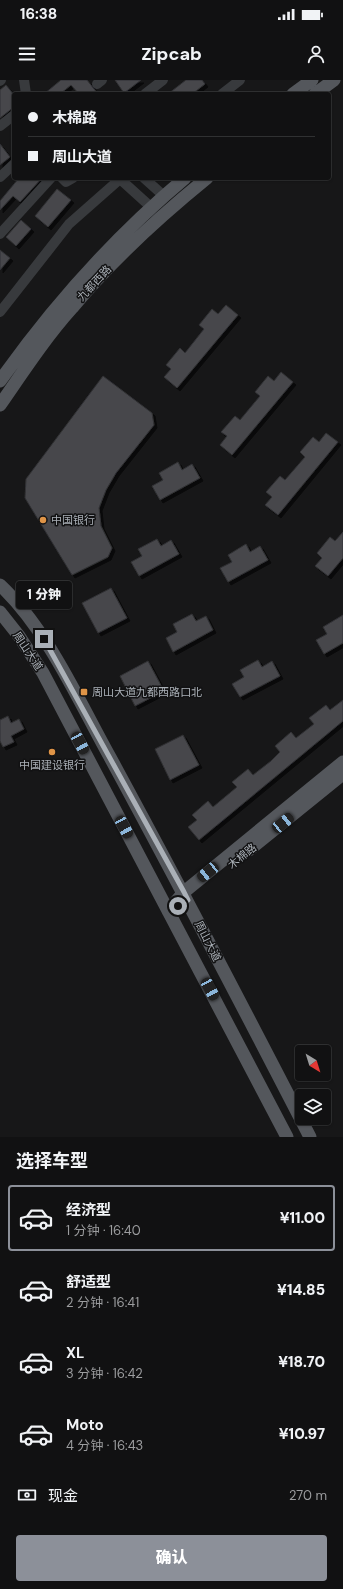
<!DOCTYPE html>
<html lang="zh">
<head>
<meta charset="utf-8">
<style>
  body { margin:0; font-family:"DM Sans","Noto Sans SC",sans-serif; background:#1e1f20; color:#f1f3f6; height:100vh; display:flex; flex-direction:column; font-size:15px; white-space:nowrap }
  * { box-sizing:border-box; margin:0 }
  p { font-size:13px; color:#9c9d9f }
  .icon { flex:none; width:22px; height:22px; fill:none; stroke:currentColor; stroke-width:2; stroke-linecap:round; stroke-linejoin:round }
  .map { position:relative; height:1057px; overflow:hidden }
  .panel { display:flex; flex-direction:column; background:#111112; flex:1 }
  .panel>* { flex:none }
  .banner { position:absolute; left:12px; top:12px; width:319px; height:88px; border-radius:4px; box-shadow:0 1px 3px #0004,0 0 0 1px #303132; display:grid; align-content:center; height:88px; padding:0 16px; background:#111112 }
  .needle { width:26px; rotate:142deg }
  .buttons { position:absolute; left:295px; top:965px; display:grid; gap:8px }
  .buttons a { display:grid; place-items:center; width:36px; height:36px; border-radius:4px; background:#111112; box-shadow:0 1px 3px #0004,0 0 0 1px #303132; font-size:20px }
  .end { position:absolute; width:18px; height:18px; margin:-9px; border:5px solid #aab0b7; background:#111; box-shadow:0 0 0 2px #111 }
  .from { border-radius:50% }
  .bubble { position:absolute; height:28px; border-radius:4px; background:#111112; box-shadow:0 1px 3px #0004,0 0 0 1px #303132; font-size:13px; font-weight:800; line-height:28px; text-align:center }
  .car { position:absolute; width:12px; height:24px; margin:-12px -6px; border-radius:5px; box-shadow:0 0 3px 1px #0007; background:linear-gradient(#222 24%,#8ab4d8 0 40%,#222 0 76%,#8ab4d8 0 86%,#222 0) }
  .banner b { display:flex; align-items:center; gap:14px; height:38px; font-size:15px }
  .banner b+b { border-top:1px solid #303132 }
  .banner i { width:10px; height:10px; background:#f1f3f6 }
  ul { padding:0; list-style:none }
  li { display:flex; align-items:center; gap:12px; height:66px; margin:0 8px 6px; padding:0 8px; border:2px solid transparent; border-radius:4px }
  li div { flex:1 }
  li b { display:block; font-size:15px }
  li em { font-style:normal; font-weight:800 }
  li.current { border-color:#8c9099 }
  li>.icon { width:36px; height:36px; stroke-width:1.5 }
  h2 { padding:0 16px; font-size:18px; line-height:48px }
  .pay { display:flex; align-items:center; gap:10px; height:44px; padding:0 16px; font-size:15px }
  .pay p { margin-inline-start:auto }
  .cta { display:flex; gap:8px; margin-top:auto; padding:8px 16px }
  .cta a { flex:1; height:46px; border-radius:4px; background:#8c9099; color:#fff; font-size:16px; font-weight:800; line-height:46px; text-align:center }
  .status { display:flex; justify-content:space-between; align-items:center; height:28px; padding:0 20px; background:#111112; direction:ltr }
  .status svg { height:11px; fill:currentColor }
  header { display:flex; justify-content:space-between; align-items:center; height:52px; padding:0 16px; background:#111112; font-size:18px; font-weight:800 }
  .map>svg:first-child { display:block }
</style>
</head>
<body>
<div class="status"><b>16:38</b><svg viewBox="0 0 49 12"><path d="M0 12V9h3v3zM5 12V6h3v6zM10 12V3h3v9zM15 12V0h3v12zM26 1h20v11H26zM47 4h2v5h-2z"/></svg></div>
<header><svg class="icon" aria-label="menu" viewBox="0 0 24 24"><path d="M4 6h16M4 12h16M4 18h16"/></svg>Zipcab<svg class="icon" aria-label="person" viewBox="0 0 24 24"><circle cx="12" cy="8" r="4"/><path d="M4 21q1-7 8-7t8 7"/></svg></header>
<div class="map">
<svg width="343" height="1057" viewBox="0 0 343 1057">
  <defs>
    <filter id="shadow"><feDropShadow dx="3" dy="3" stdDeviation="0" flood-color="#0009"/></filter>
  </defs>
  <rect width="100%" height="100%" fill="#171718"/>
  <!-- building -->
  <path fill="#46474b" stroke="#313134" filter="url(#shadow)" d="M61,0h26l11,14h-19l-8,-9 -11,9h-16z
    M115,0h26l-17,13z
    M186,0h16l3,4 -13,10h-24z
    M6,5l8,10v12l-14,11v-28z
    M0,64l10,13 -10,8z
    M19,98h23l-22,24 -7,-6 -13,14v-9z
    M57,109l14,11 -23,27 -13,-11z
    M21,140l10,9 -15,17 -10,-9z
    M0,170l10,8 -10,12z
    M226,225l12,10 -61,73 -13,-11 7,-8 -5,-4 14,-17 5,5 19,-24 -5,-4 13,-16 6,5z
    M281,292l12,10 -61,73 -12,-10 7,-9 -6,-4 14,-16 5,4 20,-24 -5,-4 13,-16 6,5z
    M103,296l49,37 2,12 -38,48 -10,17 -7,18 2,18 11,22 -4,9 -36,18 -47,-77 1,-19z
    M326,353l12,9 -60,73 -13,-10 7,-8 -6,-5 14,-16 5,4 20,-23 -5,-5 13,-15 6,5z
    M178,382l4,8 10,-6 8,14 -40,22 -8,-14 11,-6 -4,-7z
    M343,452v26l-15,18 -13,-10 7,-8 -5,-5 13,-16 5,4z
    M157,459l4,7 10,-6 8,14 -40,22 -8,-14 11,-6 -4,-7z
    M246,464l4,8 10,-6 8,14 -40,22 -8,-14 12,-6 -4,-7z
    M111,508l16,30 -29,15 -16,-30z
    M192,534l4,7 10,-5 7,14 -40,22 -7,-14 11,-6 -4,-8z
    M343,535v28l-19,11 -8,-14 11,-6 -4,-7z
    M258,580l4,7 10,-6 8,15 -40,21 -8,-13 12,-7 -4,-7z
    M148,581l16,30 -29,15 -15,-30z
    M343,620v21l-144,119 -11,-13 9,-7 -5,-5 16,-14 5,6 24,-20 -5,-5 16,-13 5,6 18,-14 9,-9 -5,-6 16,-14 5,6 18,-14 -5,-6 17,-13 4,5z
    M8,636l3,7 8,-4 5,10 -13,7 3,6 -11,5 -3,-6v-21z
    M183,655l16,30 -29,15 -15,-31z"/>
  <g fill="none" stroke-linecap="round" stroke-linejoin="round">
    <!-- minor -->
    <path stroke="#383a3d" stroke-width="10" d="M24,0l2,14
      M0,1l1,-1
      M97,4l5,-4
      M145,14l18,-14
      M222,14l18,-14
      M0,46l14,-11
      M0,97l14,-13
      M62,98l4,4 7,-4
      M144,98l20,18
      M0,154l51,-56
      M0,232l69,-88 51,-45 32,29"/>
    <!-- major -->
    <path stroke="#54575c" stroke-width="13" d="M293,14l19,-14
      M315,14l19,-14
      M0,301c53,-75 115,-144 185,-203
      M0,325c23,-33 45,-67 72,-97 40,-48 87,-91 135,-130
      M0,505c48,45 79,117 111,174 68,125 134,252 199,378
      M0,532l19,24 24,37 244,464
      M249,770l94,-76
      M168,831l16,-19 159,-130"/>
  </g>
  <g fill="none" stroke-linecap="round" stroke-linejoin="round">
    <!-- route -->
    <path stroke="#aab0b7" stroke-width="5" d="M44,559l140,253 4,8 -10,6"/>
  </g>
  <!-- markers -->
  <g fill="#df9447" stroke="#121213" stroke-width="1.5">
    <circle cx="43" cy="440" r="4"/>
    <rect x="80" y="608" width="8" height="8" rx="2"/>
    <circle cx="52" cy="672" r="4"/>
  </g>
  <g text-anchor="middle" dominant-baseline="central" stroke-width="3" stroke-linejoin="round" paint-order="stroke">
    <!-- street labels -->
    <g font-size="11" fill="#aab0b7" stroke="#121213">
      <text transform="translate(94 203) rotate(-47)">九都西路</text>
      <text transform="translate(28 571) rotate(56)">周山大道</text>
      <text transform="translate(242 776) rotate(-39)">木棉路</text>
      <text transform="translate(208 861) rotate(63)">周山大道</text>
    </g>
    <!-- poi labels -->
    <g font-size="11" fill="#aab0b7" stroke="#121213" text-anchor="start">
      <text x="51" y="440">中国银行</text>
      <text x="92" y="612">周山大道九都西路口北</text>
      <text x="52" y="685" text-anchor="middle">中国建设银行</text>
    </g>
  </g>
</svg>
<div class="buttons">
<a><svg class="needle" viewBox="-14 -14 28 28"><path d="M0-13l5 13h-10z" fill="#e53935"/><path d="M0 13l5-13h-10z" fill="#9c9d9f"/></svg></a>
<a><svg class="icon" aria-label="layers" viewBox="0 0 24 24"><path d="M12 4l9 5-9 5-9-5zM3 14l9 5 9-5"/></svg></a>
</div>
<i class="end from" style="left:178px;top:826px"></i>
<i class="end" style="left:44px;top:559px"></i>
<div class="bubble" style="left:16px;top:501px;width:56px">1 分钟</div>
<i class="car" style="left:80px;top:663px;rotate:152deg"></i>
<i class="car" style="left:283px;top:743px;rotate:51deg"></i>
<i class="car" style="left:124px;top:747px;rotate:152deg"></i>
<i class="car" style="left:208px;top:792px;rotate:231deg"></i>
<i class="car" style="left:210px;top:909px;rotate:152deg"></i>
<div class="banner">
<b><i class="from"></i>木棉路</b>
<b><i></i>周山大道</b>
</div>
</div>
<section class="panel">
<h2>选择车型</h2>
<ul>
<li class="current"><svg class="icon" aria-label="car" viewBox="0 0 24 24"><path d="M5 17H2v-5l4-1 3-4h7l3 4 3 1v5h-3M9 17h6M6 11h13"/><circle cx="7" cy="17" r="2"/><circle cx="17" cy="17" r="2"/></svg><div><b>经济型</b><p>1 分钟 · 16:40</p></div><em>¥11.00</em></li>
<li><svg class="icon" aria-label="car" viewBox="0 0 24 24"><path d="M5 17H2v-5l4-1 3-4h7l3 4 3 1v5h-3M9 17h6M6 11h13"/><circle cx="7" cy="17" r="2"/><circle cx="17" cy="17" r="2"/></svg><div><b>舒适型</b><p>2 分钟 · 16:41</p></div><em>¥14.85</em></li>
<li><svg class="icon" aria-label="car" viewBox="0 0 24 24"><path d="M5 17H2v-5l4-1 3-4h7l3 4 3 1v5h-3M9 17h6M6 11h13"/><circle cx="7" cy="17" r="2"/><circle cx="17" cy="17" r="2"/></svg><div><b>XL</b><p>3 分钟 · 16:42</p></div><em>¥18.70</em></li>
<li><svg class="icon" aria-label="car" viewBox="0 0 24 24"><path d="M5 17H2v-5l4-1 3-4h7l3 4 3 1v5h-3M9 17h6M6 11h13"/><circle cx="7" cy="17" r="2"/><circle cx="17" cy="17" r="2"/></svg><div><b>Moto</b><p>4 分钟 · 16:43</p></div><em>¥10.97</em></li>
</ul>
<div class="pay"><svg class="icon" aria-label="cash" viewBox="0 0 24 24"><path d="M3 7h18v10H3z"/><circle cx="12" cy="12" r="2"/></svg>现金<p>270 m</p></div>
<div class="cta"><a>确认</a></div>
</section>
</body>
</html>
